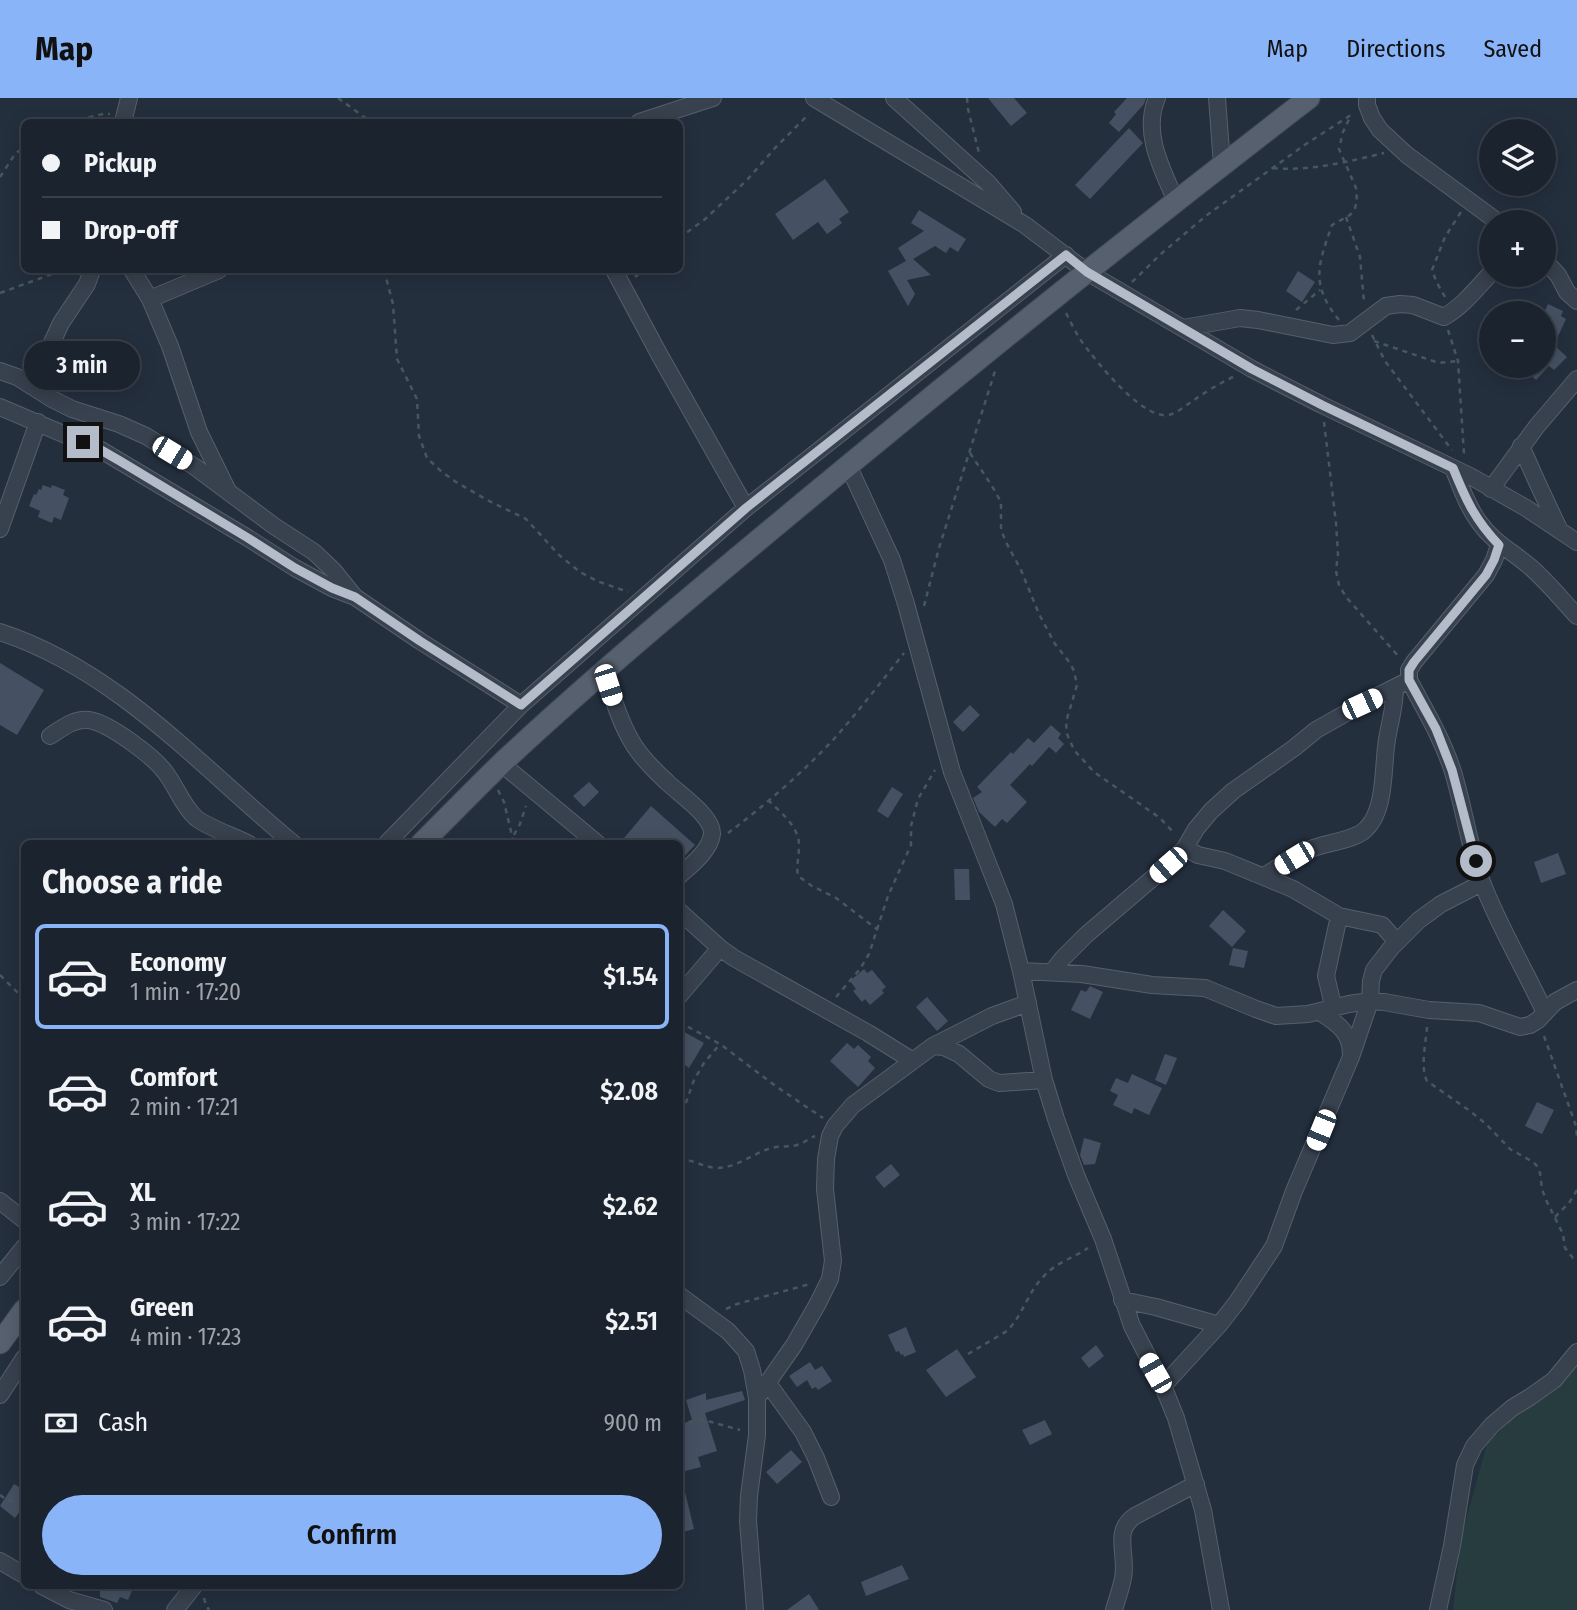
<!DOCTYPE html>
<html lang="en">
<head>
<meta charset="utf-8">
<style>
  body { margin:0; font-family:"Fira Sans Condensed",sans-serif; background:#282f3a; color:#f1f3f6; height:100vh; display:flex; flex-direction:column; font-size:26px; white-space:nowrap }
  * { box-sizing:border-box; margin:0 }
  p { font-size:23px; color:#a0a4aa }
  .icon { flex:none; width:38px; height:38px; fill:none; stroke:currentColor; stroke-width:2; stroke-linecap:round; stroke-linejoin:round }
  .map { position:relative; flex:1; overflow:hidden }
  .sheet { position:absolute; left:21px; top:742px; width:662px; height:749px; display:flex; flex-direction:column; background:#1b232e; border-radius:10px; box-shadow:0 4px 18px #0003,0 0 0 2px #39404a }
  .sheet>* { flex:none }
  .guide { position:absolute; left:21px; top:21px; width:662px; height:154px; border-radius:10px; box-shadow:0 4px 18px #0003,0 0 0 2px #39404a; display:grid; align-content:center; height:154px; padding:0 21px; background:#1b232e }
  .buttons { position:absolute; left:1479px; top:21px; display:grid; gap:14px }
  .buttons a { display:grid; place-items:center; width:77px; height:77px; border-radius:50%; background:#1b232e; box-shadow:0 4px 18px #0003,0 0 0 2px #39404a; font-size:35px }
  .end { position:absolute; width:32px; height:32px; margin:-16px; border:9px solid #b4bcc9; background:#111; box-shadow:0 0 0 4px #111 }
  .from { border-radius:50% }
  .bubble { position:absolute; height:49px; border-radius:24px; background:#1b232e; box-shadow:0 4px 18px #0003,0 0 0 2px #39404a; font-size:23px; font-weight:600; line-height:49px; text-align:center }
  .car { position:absolute; width:21px; height:42px; margin:-21px -10px; border-radius:9px; box-shadow:0 0 5px 2px #0007; background:linear-gradient(#fff 24%,#345 0 40%,#fff 0 76%,#345 0 86%,#fff 0) }
  .guide b { display:flex; align-items:center; gap:24px; height:66px; font-size:26px }
  .guide b+b { border-top:2px solid #39404a }
  .guide i { width:18px; height:18px; background:#f1f3f6 }
  ul { padding:0; list-style:none }
  li { display:flex; align-items:center; gap:21px; height:105px; margin:0 14px 10px; padding:0 7px; border:4px solid transparent; border-radius:10px }
  li div { flex:1 }
  li b { display:block; font-size:26px }
  li em { font-style:normal; font-weight:600 }
  li.active { border-color:#8ab4f8 }
  li>.icon { width:63px; height:63px; stroke-width:1.5 }
  h2 { padding:0 21px; font-size:32px; line-height:84px }
  .pay { display:flex; align-items:center; gap:18px; height:77px; padding:0 21px; font-size:26px }
  .pay p { margin-inline-start:auto }
  .cta { display:flex; gap:14px; margin-top:auto; padding:14px 21px }
  .cta a { flex:1; height:80px; border-radius:42px; background:#8ab4f8; color:#111; font-size:28px; font-weight:600; line-height:80px; text-align:center }
  header { display:flex; align-items:center; gap:42px; box-sizing:border-box; height:98px; padding:0 35px; background:#8ab4f8; color:#111 }
  header strong { font-size:33px }
  nav { display:flex; gap:38px; margin-inline-start:auto; font-size:24px }
  .map>svg:first-child { display:block }
</style>
</head>
<body>
<header>
<strong>Map</strong>
<nav><a>Map</a><a>Directions</a><a>Saved</a></nav>
</header>
<div class="map">
<svg width="1577" height="1512" viewBox="0 0 1577 1512">
  <rect width="100%" height="100%" fill="#242f3e"/>
  <!-- green -->
  <path fill="#263c3f" d="M1577,1269v243h-124l8,-72 26,-94 56,-57z"/>
  <!-- building -->
  <path fill="#455162" d="M988,0h26l13,15 -16,13z
    M1127,0h19l-2,6 -25,28 -10,-9 7,-9 -2,-2z
    M1129,30l14,15 -53,56 -15,-14z
    M825,81l24,33 -10,7 3,4 -15,11 -9,-12 -25,18 -18,-26z
    M919,112l47,29 -8,13 -8,-5 -4,6 -11,-7 -22,13 18,16 -24,5 8,14 -7,12 -20,-35 18,-10 -8,-13 26,-17 -13,-8z
    M1298,173l17,11 -13,20 -16,-11z
    M1548,206l15,7 -2,5 5,3 -12,26 13,12 -13,13 -5,-4 -13,14 -16,-14h24v-53z
    M43,387l8,3 1,-3 13,5 -2,5 6,3 -8,22 -7,-3 -2,6 -14,-6 2,-6 -11,-5 5,-12 2,1 3,-6 2,1z
    M0,565l44,27 -27,45 -17,-10z
    M970,607l10,10 -17,17 -10,-10z
    M1051,627l10,9 -3,4 6,6 -8,9 -7,-6 -17,19 -2,-2 -20,21 17,17 -20,21 -5,-4 -7,8 -16,-15 -6,-14 9,-6 -5,-5 34,-35 2,2 15,-16 6,5z
    M589,684l10,10 -15,15 -11,-11z
    M892,689l11,7 -15,24 -11,-7z
    M651,708l44,39 -16,17v-18h-60z
    M1558,755l8,21 -25,9 -7,-21z
    M954,771h15l1,31h-15z
    M1223,812l23,21 -14,16 -23,-21z
    M1233,850l15,3 -4,17 -15,-3z
    M864,871l3,4 5,-3 14,17 -4,3 2,3 -14,12 -5,-6 -3,3 -9,-11 3,-2 -6,-8z
    M1090,888l13,6 -13,27 -19,-9 10,-20 5,2z
    M927,899l21,24 -11,10 -21,-24z
    M679,931l25,14 -15,25 -10,-7z
    M847,945l7,6 4,-4 13,12 -3,4 7,7 -17,19 -28,-26z
    M1165,956l12,4 -11,27 -11,-5z
    M1132,976l30,14 -13,27 -15,-7 -2,6 -19,-9 5,-10 -8,-4 6,-13 12,5z
    M1537,1004l17,8 -12,24 -17,-8z
    M1084,1040l17,5 -6,21 -11,1 -4,-10z
    M891,1066l9,11 -16,13 -9,-11z
    M906,1229l10,25 -12,5 -1,-3 -2,1 -2,-4 -3,1 -8,-17z
    M1096,1247l8,11 -15,12 -8,-10z
    M957,1251l19,28 -30,20 -20,-27z
    M810,1264l5,8 7,-4 10,15 -14,9 -2,-3 -4,2 -5,-9 -10,7 -8,-11z
    M742,1293l3,9 -40,13 12,38 -19,6 3,10 -16,4 -6,-17v-29l13,-5 -6,-20 20,-7v7z
    M1045,1322l7,14 -22,11 -8,-15z
    M791,1352l11,12 -25,22 -11,-12z
    M14,1386l10,6v16l-9,12 -15,-12z
    M679,1390h5l10,41 -15,4z
    M902,1467l7,14 -43,17 -5,-14z
    M92,1488h42l-6,14 -8,-3 -3,6 -17,-6v-7l-8,-3z
    M809,1496l10,16h-32z"/>
  <g fill="none" stroke-linecap="round" stroke-linejoin="round">
    <!-- minor casing -->
    <g stroke="#565f6c" stroke-width="18">
      <path id="minor" d="M814,0l211,127 62,47 165,97 70,36 148,71 56,32 51,34
        M894,0l94,85 25,29
        M1157,0c-15,35 5,71 19,103
        M1217,0l5,67
        M1367,0v7l5,13 8,12 27,25 91,67
        M123,24l6,-24
        M639,24l74,-24
        M1544,162l14,15 9,17 10,9
        M132,172l18,29 20,47 29,86 28,57
        M614,172l45,84 87,154
        M150,201l69,-29
        M1183,230l57,-10 18,2 75,15 17,-2 36,-27 14,-2 13,1 31,12c19,-11 32,-28 47,-44
        M0,273l17,6 35,22 20,10 47,15 27,12 49,31 79,59 40,26 19,18 21,26
        M32,288l29,-63 26,-39 5,-14
        M0,309l101,43 147,88 47,30 37,20 23,9 65,44 101,64
        M1521,348l16,36 22,47
        M848,367l44,95 14,44 46,168 52,132 17,67 23,109 12,39 20,56 27,64 29,87 31,60 13,32 27,92 18,100
        M1453,370c8,19 14,38 26,54 14,20 31,28 49,43 18,15 33,34 49,51
        M1491,391l46,-63 40,-47
        M0,431l38,-107
        M1499,447l-5,15 -8,15 -72,87 -5,8v10c16,30 34,60 44,92 11,36 16,74 29,110 17,45 43,87 63,131
        M0,534c117,38 202,136 294,212
        M604,573c8,24 15,49 28,71 8,14 23,29 35,40 12,12 46,34 45,52 -2,17 -22,32 -33,42
        M50,638c11,-7 24,-18 39,-16 20,3 64,36 76,52 11,14 17,33 30,45 9,9 41,20 54,27
        M502,666l96,80
        M386,746l135,-139 225,-197 320,-253
        M1185,750l13,7 27,6 68,28 46,27 43,9 15,17
        M1264,778c15,-9 30,-20 47,-27 14,-6 45,-9 55,-20 19,-18 17,-58 20,-82 2,-20 9,-38 9,-59
        M679,813l41,37 14,10 134,75 45,28
        M1021,873l61,3 70,11 53,3 51,21 20,7 32,-2 41,-10 21,-3 14,1 45,8 50,3 41,14 10,-2 8,-5 17,-18 22,-12
        M1052,874l11,-14 23,-23 82,-70 17,-17 11,-19 15,-18 22,-20 61,-43 22,-18 46,-26 47,-24
        M679,898l41,-48
        M1334,911l-8,-33 13,-60
        M1320,914c18,12 31,20 31,43
        M933,948l11,1 15,7 30,25 10,4 45,-3
        M0,1103l24,19
        M0,1179l24,-30
        M679,1197l49,36 18,20 6,19 5,28v37l-8,61 -1,25 7,89
        M1122,1202l34,7 63,18
        M767,1284l36,50 13,26 15,39
        M1163,1288l56,-61 18,-23 37,-56 20,-55 57,-134 19,-56 1,-20 3,-11 17,-22 28,-28 22,-16 41,-21
        M0,1297l24,-37
        M757,1300l37,-53 23,-40 13,-26 3,-18 -8,-72 1,-30 4,-23 5,-10 18,-21 80,-59 59,-30 36,-13
        M0,1463l24,14
        M42,1488l27,14 35,10
        M175,1512l19,-24
        M1114,1512c3,-11 7,-21 9,-32 5,-23 -11,-47 12,-62l61,-32
        M1438,1512l14,-64 13,-81 9,-19 18,-21 20,-17 18,-11 24,-17 23,-28"/>
    </g>
    <!-- major casing -->
    <g stroke="#414a57" stroke-width="23">
      <path id="major" d="M421,746c28,-28 55,-56 83,-83 111,-103 228,-199 345,-296 151,-125 304,-247 460,-367
        M0,1245l24,-33"/>
    </g>
    <!-- path -->
    <path stroke="#44595c" stroke-width="2.5" stroke-dasharray="5 5" stroke-linecap="butt" d="M338,0l33,24
      M967,0l1,11 11,44
      M69,24l34,-8h7
      M1273,70c34,4 78,-7 111,-15
      M0,79l15,-23 9,-7
      M1346,119l14,40 4,45
      M679,140l25,-18 43,-40 28,-32 34,-34
      M384,172l9,34 4,55 20,40 2,37 8,22 15,14 14,10 31,18 39,19 33,36 21,17 17,9 31,11
      M635,179l8,-7
      M1132,184l30,-29 45,-38 99,-71 48,-31
      M0,195l63,-23
      M1445,199l-8,-14 -5,-13 13,-33 16,-25
      M1296,212l24,-20
      M1066,215c5,10 10,20 16,29 14,19 64,83 90,72 6,-2 13,-8 19,-12 13,-9 27,-18 42,-25
      M1339,222c-29,-36 -21,-55 -7,-95l18,-10 5,-7 2,-7 -1,-13 -17,-39 4,-17 8,-17
      M1448,232l10,31 6,93
      M1372,237l13,26 67,89
      M1374,243l65,22 19,-2
      M1324,324l12,101 2,31 -2,17 3,14 7,12 54,61
      M970,355l22,33 9,16v28l6,14 14,26 18,44 16,30 15,19 4,8 3,14 -11,37 1,12 7,16 20,22 66,46 14,15
      M924,508l15,-58 56,-177
      M498,692l6,12 10,42
      M768,702c13,13 32,27 31,47 0,10 -3,19 -1,29l14,10 24,12 42,32
      M728,735c35,-26 75,-61 105,-93 25,-28 48,-58 71,-87
      M514,737l6,-11 6,-18
      M0,877l19,19 5,8
      M836,899l24,-28 9,-15 19,-58 23,-51v-19l7,-27 17,-29
      M679,924l41,22 57,43 46,31
      M1427,929c-1,15 -7,41 0,54l43,30 16,13 24,25 23,13 4,4 3,7 2,16 4,11 17,34 2,14 8,10 4,1
      M1544,938l32,90 1,12
      M679,1024l15,-42 10,-17 16,-19
      M679,1061c13,0 24,8 37,9 20,0 35,-13 52,-19 10,-4 22,-1 32,-5 5,-2 10,-6 15,-8
      M1555,1119l14,-14 8,-13
      M726,1211l11,-5 73,-20
      M968,1256l39,-23c16,-16 21,-40 38,-56 11,-12 30,-18 43,-27
      M679,1325l25,-3 36,10
      M0,1397l4,3 20,8
      M204,1500l2,7 3,5"/>
    <!-- minor -->
    <use href="#minor" stroke="#38414e" stroke-width="16"/>
    <!-- major -->
    <use href="#major" stroke="#56606e" stroke-width="21"/>
  </g>
  <g fill="none" stroke-linecap="round" stroke-linejoin="round">
    <!-- route -->
    <path stroke="#b4bcc9" stroke-width="9" d="M83,344l18,8 19,11 128,77 47,30 37,20 23,9 65,44 101,64 225,-197 320,-253 21,17 165,97 70,36 131,63c13,32 22,52 46,77l-5,15 -8,15 -72,87 -5,8v10l27,49 16,41 24,91"/>
  </g>
</svg>
<div class="buttons">
<a><svg class="icon" aria-label="layers" viewBox="0 0 24 24"><path d="M12 4l9 5-9 5-9-5zM3 14l9 5 9-5"/></svg></a>
<a>+</a>
<a>−</a>
</div>
<i class="end from" style="left:1476px;top:763px"></i>
<i class="end" style="left:83px;top:344px"></i>
<div class="bubble" style="left:24px;top:243px;width:116px">3 min</div>
<i class="car" style="left:172px;top:355px;rotate:121deg"></i>
<i class="car" style="left:608px;top:587px;rotate:162deg"></i>
<i class="car" style="left:1362px;top:606px;rotate:65deg"></i>
<i class="car" style="left:1294px;top:760px;rotate:239deg"></i>
<i class="car" style="left:1168px;top:767px;rotate:229deg"></i>
<i class="car" style="left:1321px;top:1032px;rotate:202deg"></i>
<i class="car" style="left:1155px;top:1275px;rotate:330deg"></i>
<div class="guide">
<b><i class="from"></i>Pickup</b>
<b><i></i>Drop-off</b>
</div>
<section class="sheet">
<h2>Choose a ride</h2>
<ul>
<li class="active"><svg class="icon" aria-label="car" viewBox="0 0 24 24"><path d="M5 17H2v-5l4-1 3-4h7l3 4 3 1v5h-3M9 17h6M6 11h13"/><circle cx="7" cy="17" r="2"/><circle cx="17" cy="17" r="2"/></svg><div><b>Economy</b><p>1 min · 17:20</p></div><em>$1.54</em></li>
<li><svg class="icon" aria-label="car" viewBox="0 0 24 24"><path d="M5 17H2v-5l4-1 3-4h7l3 4 3 1v5h-3M9 17h6M6 11h13"/><circle cx="7" cy="17" r="2"/><circle cx="17" cy="17" r="2"/></svg><div><b>Comfort</b><p>2 min · 17:21</p></div><em>$2.08</em></li>
<li><svg class="icon" aria-label="car" viewBox="0 0 24 24"><path d="M5 17H2v-5l4-1 3-4h7l3 4 3 1v5h-3M9 17h6M6 11h13"/><circle cx="7" cy="17" r="2"/><circle cx="17" cy="17" r="2"/></svg><div><b>XL</b><p>3 min · 17:22</p></div><em>$2.62</em></li>
<li><svg class="icon" aria-label="car" viewBox="0 0 24 24"><path d="M5 17H2v-5l4-1 3-4h7l3 4 3 1v5h-3M9 17h6M6 11h13"/><circle cx="7" cy="17" r="2"/><circle cx="17" cy="17" r="2"/></svg><div><b>Green</b><p>4 min · 17:23</p></div><em>$2.51</em></li>
</ul>
<div class="pay"><svg class="icon" aria-label="cash" viewBox="0 0 24 24"><path d="M3 7h18v10H3z"/><circle cx="12" cy="12" r="2"/></svg>Cash<p>900 m</p></div>
<div class="cta"><a>Confirm</a></div>
</section>
</div>
</body>
</html>
